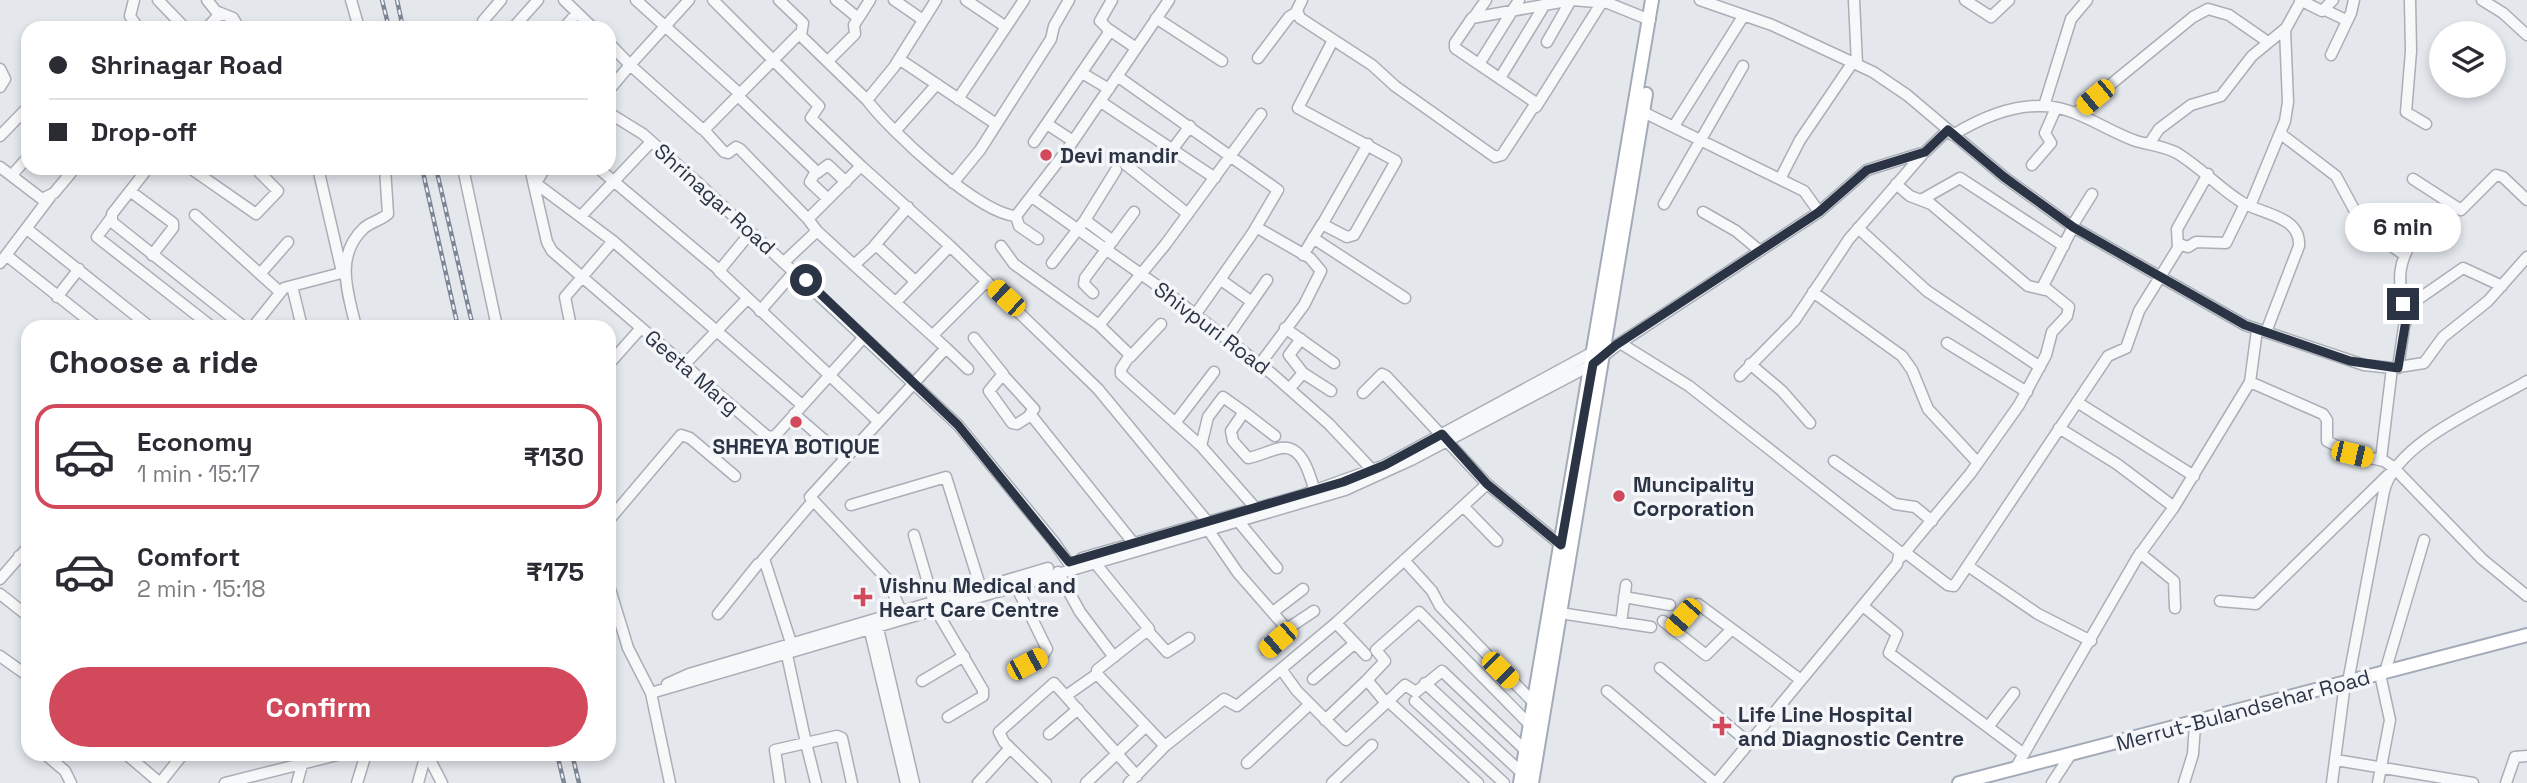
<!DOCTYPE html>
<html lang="en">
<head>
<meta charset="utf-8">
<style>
  body { margin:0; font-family:"Space Grotesk",sans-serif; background:#f2f2f3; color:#2b2b33; height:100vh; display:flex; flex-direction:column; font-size:26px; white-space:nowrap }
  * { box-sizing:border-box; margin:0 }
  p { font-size:23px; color:#7c7c81 }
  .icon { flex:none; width:38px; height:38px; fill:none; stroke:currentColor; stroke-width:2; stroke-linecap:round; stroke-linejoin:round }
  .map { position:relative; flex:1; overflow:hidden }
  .sheet { position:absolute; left:21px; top:320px; width:595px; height:441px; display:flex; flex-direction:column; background:#fff; border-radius:21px; box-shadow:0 4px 10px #0003 }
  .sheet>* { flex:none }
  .top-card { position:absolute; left:21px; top:21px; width:595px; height:154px; border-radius:21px; box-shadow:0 4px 10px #0003; display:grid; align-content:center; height:154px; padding:0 28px; background:#fff }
  .fabs { position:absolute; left:2429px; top:21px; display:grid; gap:14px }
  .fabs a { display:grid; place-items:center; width:77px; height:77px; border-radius:50%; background:#fff; box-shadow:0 4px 10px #0003; font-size:35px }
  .end { position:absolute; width:32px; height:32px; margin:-16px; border:9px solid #2b3445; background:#fff; box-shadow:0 0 0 4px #fff }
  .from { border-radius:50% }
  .bubble { position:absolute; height:49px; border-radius:24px; background:#fff; box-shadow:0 4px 10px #0003; font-size:23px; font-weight:700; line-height:49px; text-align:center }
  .car { position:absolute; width:21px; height:42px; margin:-21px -10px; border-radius:9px; box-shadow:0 0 5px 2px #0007; background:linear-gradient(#f5c518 24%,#345 0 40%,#f5c518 0 76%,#345 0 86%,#f5c518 0) }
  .top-card b { display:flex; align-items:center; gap:24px; height:66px; font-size:26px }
  .top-card b+b { border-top:2px solid #e1e1e2 }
  .top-card i { width:18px; height:18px; background:#2b2b33 }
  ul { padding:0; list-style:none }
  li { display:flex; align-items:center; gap:21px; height:105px; margin:0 14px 10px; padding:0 14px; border:4px solid transparent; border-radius:21px }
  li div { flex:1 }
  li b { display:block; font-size:26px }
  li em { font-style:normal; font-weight:700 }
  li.on { border-color:#d1495b }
  li>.icon { width:63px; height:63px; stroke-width:1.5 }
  h2 { padding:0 28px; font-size:32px; line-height:84px }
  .cta { display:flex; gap:14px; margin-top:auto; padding:14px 28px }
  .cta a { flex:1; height:80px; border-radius:42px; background:#d1495b; color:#fff; font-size:28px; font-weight:700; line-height:80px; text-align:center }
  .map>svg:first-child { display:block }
</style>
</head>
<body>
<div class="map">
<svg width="2527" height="783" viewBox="0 0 2527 783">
  <rect width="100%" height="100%" fill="#e4e7ec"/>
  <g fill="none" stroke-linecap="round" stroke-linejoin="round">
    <!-- minor casing -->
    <g stroke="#a9aeb7" stroke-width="13">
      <path id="minor" d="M134,0l-4,16 8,12
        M158,0l27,28
        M207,0l12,15 -12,13
        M351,0l8,28
        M564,0l29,28
        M636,0l104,94
        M689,0l-59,65 72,64 5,-2 92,-93 68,66
        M713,0l106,106 -8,12 50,48 -53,53 9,12
        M779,0l24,23 -2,12
        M836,0l22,18
        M894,0l29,20
        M936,0l-42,67 -27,33c22,30 112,114 149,116
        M966,0l40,27
        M1302,0l-5,10 3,8 72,47 23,21 100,71 7,-2 34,-52 -81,-55v-5l17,-25 100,-18 36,3 42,17
        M1700,0l72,25 101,47 34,23 97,82 69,50 172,98 119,40 28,3 32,-5 19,-26 45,-36 39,-44
        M1854,0l3,64
        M1965,0l26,17 18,-17
        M2300,0l22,11 11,-11
        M2410,0l1,51 -5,61 20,12
        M2482,0l21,13 24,22
        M2325,10l21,10
        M218,12l15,6 6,10
        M1474,17l12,-17
        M1156,18l66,43
        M483,21l18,-21
        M513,28l25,-28
        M564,28l13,-15
        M1108,29l28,19
        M1547,42l24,-42
        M609,43l21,22 -21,25
        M2331,55l20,-42 3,-13
        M1258,58l31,-41 8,-5
        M899,59l97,65
        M828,61l27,-27 -1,-9 16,-25
        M1479,64l40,-64
        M0,69l5,10 -5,8
        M1082,73l27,16
        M1117,76l161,114 -26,44 -57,81
        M1500,78l47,-77
        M738,96l78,75 -6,11 18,17
        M958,99l66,-99
        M1101,102l114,76
        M2044,106l27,-87 16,-19
        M1536,107l66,-105
        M1639,110l165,81 15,21
        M2077,112l116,-95 15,-8 21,6 39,27
        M609,113l34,21 54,48 261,243 96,117 18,26
        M1047,124l26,17
        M1674,126l70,-111
        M897,129l40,-45
        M704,130l20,22 4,1 8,-6 4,2 68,70
        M2281,134l55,42 27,50 40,28
        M1953,135c26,-16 58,-30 90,-29 33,1 62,24 93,35 14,4 28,5 41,12 23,14 41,34 63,48 19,13 61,14 59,45l-33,86
        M0,136l28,-29
        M1034,142l74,-108v-5l-8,-8 12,-21
        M2149,144l10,-15 32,-24 30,-9 31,-40 34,-28
        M1172,150l18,-24
        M1125,164l63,50
        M2032,165l19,-22 -6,-10 11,-25
        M861,166l89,80 -54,56
        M0,167l42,32 12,-6 21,-25
        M148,168l-36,46v8l132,105
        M190,168l66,46 22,-23 -19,-19v-4
        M318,168l24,104
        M463,168l34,159
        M530,168l17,74 5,9 216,186 7,-1 89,-99
        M598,168l120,101
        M817,173l11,-8 18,17
        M12,175l16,-18
        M1780,179l20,-39 53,-78
        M2413,179l48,31 35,-35 7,2 24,23
        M534,182l79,59 189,164
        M536,183l9,-15
        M953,183l27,-33 71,-111 3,-13 15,-26
        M1896,184l14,12 21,8 97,82 17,4
        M130,191l43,32v5l-21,27
        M1032,197l130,92 109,84 58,51 46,49
        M1921,200l39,-22 104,68
        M1664,204l79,-138
        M2250,206l35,-85 3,-19 -3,-72 16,-29
        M1703,212l33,19 24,20
        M195,215l85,77
        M582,215l69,-73
        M1016,216l51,-66 102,-150
        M1016,216l3,10 19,13
        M111,218l-14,19 115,90
        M1085,220l28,21
        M1323,223l45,-79
        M2072,226l20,-32
        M1256,227l54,31 11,13 -17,34 -44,59
        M1858,228l69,63 113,76
        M27,229l123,98
        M751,232l-32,39 159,150
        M1313,238l92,60
        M2179,244l9,3 8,-5 30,1 19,-39
        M875,245l33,-38
        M950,246l148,143 113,137
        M1001,246l13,18 85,61
        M6,255l91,72
        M1303,255l19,-31 25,13 7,-2 42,-74 -98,-53 35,-68
        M785,261l32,-30 37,34 22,-20 39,36
        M0,263l50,-66
        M1052,263l33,-43 31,-50
        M854,265l92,83 -136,149 78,83 13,32
        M260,274l28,-32
        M1221,280l31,22
        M292,286l10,41
        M1813,292l89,64 10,14 16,39 50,54
        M1093,293l-9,-9 1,-6 49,-66
        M57,297l22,-28
        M760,311l35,-40
        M2406,319c-7,-38 -12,-52 11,-86
        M253,327l31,-39 61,-16
        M356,327c-8,-34 -22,-71 8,-99 7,-6 17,-8 24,-14l-3,-46
        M571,327l-6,-30 48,-56
        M1285,328l49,35
        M933,335l54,-54
        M974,338l29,36 -14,17 23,32 5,1 14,-9 104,130
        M1226,339l41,-59
        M1620,343l199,-131 48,-42 58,-18 23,-22
        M1947,343l80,49
        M946,348l22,21
        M1130,357l31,-33
        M609,364l32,-36
        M1750,364l32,27 28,32
        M684,365l63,-66
        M2392,368l-11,91 12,8 89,92 45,37
        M2398,368l6,-41 7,-20 6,-7 46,-32 39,18
        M1303,373l28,18
        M1003,375l31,34 -4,5
        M1740,376l55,-56 54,-81 73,-84
        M2250,382l73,32 4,6v21l25,13 32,7
        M1290,388l13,-15 -14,-18 12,-16
        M1363,393l19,-19 4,2 101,108 74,61
        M2077,402l117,74
        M794,414l50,43
        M1175,423l39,-51
        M2059,428l58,36 57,43
        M1275,436l-31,-24 -13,19 2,10 15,17c12,-2 22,-8 33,-10 23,-4 30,32 35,47
        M1201,446l7,-29 15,-20 21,15
        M1834,461l61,43 20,3 17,14
        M851,505l95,-28 36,115
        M1463,506l34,35
        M1259,512l-58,-66 -80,-72v-5l9,-14 -31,-30 66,-80 96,-131
        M609,520l72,-85 9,3 45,38
        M1239,522l38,46
        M1209,531l29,42 49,56 27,-18
        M914,535l22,75 47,80v6l-35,21
        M1906,553l42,32 6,1 154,-230 18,-8 13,-37 39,-63 -1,-19 31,-55
        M2140,553l34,28 1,27
        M19,556l9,6
        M1901,557l69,-83 49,-69 27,-50 6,-23 15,-16 2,-9 -26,-21 30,-59
        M1082,558l217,-62 86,-31 210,-114
        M1091,558l58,71 -52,41v4l68,72 59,-47 13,7 100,-84 150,-138
        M1404,560l28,31 8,15 94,97
        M762,561l51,-60
        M1968,566l70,48 53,27
        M1058,572l22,40 34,45
        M0,579l28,-32
        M609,586l19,62 23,45 19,90
        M1016,586l31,63 -4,6 -16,9
        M0,594l28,22
        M1624,597l46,8
        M2220,601l36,3 132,-129
        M1863,606l34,28 -8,19 135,101
        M1273,612l30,-23
        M1560,613l91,14
        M718,614l40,-50 7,-2 28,87
        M1663,621l43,34 26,-26
        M1336,623l30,32
        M1621,623l5,-38
        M877,624l37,159
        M869,627l37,156
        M1673,629l21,-24 4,-1 103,76
        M1148,631l19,21 22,-14
        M1266,650l23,-20
        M0,656l28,20
        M1660,668l89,75
        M1281,669l16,22 49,49 40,-37 -19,-23 18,-19 -9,-11 43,-38 111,113
        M2385,672l39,-132
        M1313,679l42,-36
        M922,681l42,-25
        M2348,682l36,-191c12,-49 101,-85 143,-110
        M1425,683l97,90
        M667,684l22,-10 359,-106
        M1607,691l108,92
        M651,693l694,-203 66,-30 182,-96 27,-21 69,43 211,166 -3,12 -181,219
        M1067,695l30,-21
        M1388,701l90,82
        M1415,701l89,82
        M1386,703l19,-18 11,7 26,-21 84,80
        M1325,720l42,-40
        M1988,727l26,-34
        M1049,734l29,-25
        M45,754l20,17 6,12
        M126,754l34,29
        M427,754l15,29
        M2336,760l137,23
        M1247,763l63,-59
        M2015,769l122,-211 37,-51 76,-125 7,-52
        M160,783l23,-29
        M225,783l116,-29
        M297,783l5,-18
        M357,783l9,-29
        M418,783l8,-29
        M780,783l-5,-33 31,-7 -19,-88
        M816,783l-10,-40 31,-7 5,2 10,45
        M978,783l32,-35
        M1046,783l-42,-41 -5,-10 55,-49 83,93
        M1086,783l59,-56
        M1129,783l36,-37
        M1332,783l40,-38
        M2052,783l19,-29
        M2184,783l9,-29 2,-30
        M2332,783l13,-100
        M2378,783l12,-63 -10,-46
        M2506,783l9,-26 12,-1"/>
    </g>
    <!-- major casing -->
    <g stroke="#a3abb8" stroke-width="16">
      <path id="major" d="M1520,783l132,-783
        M1532,783l114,-689
        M1959,783l568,-148"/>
    </g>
    <!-- minor -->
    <use href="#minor" stroke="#f7f8fa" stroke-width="10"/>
    <!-- major -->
    <use href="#major" stroke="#fff" stroke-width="12"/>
    <!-- rail casing -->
    <g stroke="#7d8696" stroke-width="4.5">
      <path id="rail" d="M382,0l7,28
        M397,0l6,28
        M422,168l36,159
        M436,168l37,159
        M557,754l7,29
        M572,754l7,29"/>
    </g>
    <!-- rail -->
    <use href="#rail" stroke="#f4f6f9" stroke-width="2" stroke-dasharray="5" stroke-linecap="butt"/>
  </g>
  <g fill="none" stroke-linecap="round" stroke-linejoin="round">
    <!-- route -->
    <path stroke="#2b3445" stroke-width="9" d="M806,280l152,145 111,137 274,-80 42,-17 57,-31 45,50 74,61 32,-181 23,-19 203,-133 48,-42 58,-18 23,-22 56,47 69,50 172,98 105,36 48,7 8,-48 -3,-16"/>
  </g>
  <!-- markers -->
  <g fill="#d1495b" stroke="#f4f6f9" stroke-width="2.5">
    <circle cx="1046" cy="155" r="7"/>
    <circle cx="796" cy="422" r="7"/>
    <circle cx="1619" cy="496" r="7"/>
    <path d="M859.5 586.5h7v7h7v7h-7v7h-7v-7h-7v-7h7z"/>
    <path d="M1718.5 715.5h7v7h7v7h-7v7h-7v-7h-7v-7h7z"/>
  </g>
  <g text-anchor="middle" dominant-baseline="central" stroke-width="7" stroke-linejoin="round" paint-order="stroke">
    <!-- poi labels -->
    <g font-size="21" font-weight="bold" fill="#2b3445" stroke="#f4f6f9" text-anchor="start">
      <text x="1060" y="155">Devi mandir</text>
      <text x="796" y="446" text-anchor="middle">SHREYA BOTIQUE</text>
      <text x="1633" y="484">Muncipality<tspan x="1633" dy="24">Corporation</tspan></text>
      <text x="879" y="585">Vishnu Medical and<tspan x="879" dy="24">Heart Care Centre</tspan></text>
      <text x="1738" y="714">Life Line Hospital<tspan x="1738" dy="24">and Diagnostic Centre</tspan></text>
    </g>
    <!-- street labels -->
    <g font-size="21" fill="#2b3445" stroke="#f4f6f9">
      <text transform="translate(715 199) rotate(42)">Shrinagar Road</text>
      <text transform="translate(1212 328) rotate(37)">Shivpuri Road</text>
      <text transform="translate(692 372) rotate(41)">Geeta Marg</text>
      <text transform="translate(2243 710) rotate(-15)">Merrut-Bulandsehar Road</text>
    </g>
  </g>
</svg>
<div class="fabs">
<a><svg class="icon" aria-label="layers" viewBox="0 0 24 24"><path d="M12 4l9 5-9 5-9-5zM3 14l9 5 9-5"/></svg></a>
</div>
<i class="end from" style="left:806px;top:280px"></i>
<i class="end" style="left:2403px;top:304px"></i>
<div class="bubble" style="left:2345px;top:203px;width:116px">6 min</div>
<i class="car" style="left:2095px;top:97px;rotate:230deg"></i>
<i class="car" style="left:1006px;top:298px;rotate:313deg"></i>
<i class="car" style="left:2352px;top:454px;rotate:103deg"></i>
<i class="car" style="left:1683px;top:617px;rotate:221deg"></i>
<i class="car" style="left:1278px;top:640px;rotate:229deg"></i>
<i class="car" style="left:1027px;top:664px;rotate:62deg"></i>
<i class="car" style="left:1500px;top:670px;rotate:135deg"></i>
<div class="top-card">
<b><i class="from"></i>Shrinagar Road</b>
<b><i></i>Drop-off</b>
</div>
<section class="sheet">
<h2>Choose a ride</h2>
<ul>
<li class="on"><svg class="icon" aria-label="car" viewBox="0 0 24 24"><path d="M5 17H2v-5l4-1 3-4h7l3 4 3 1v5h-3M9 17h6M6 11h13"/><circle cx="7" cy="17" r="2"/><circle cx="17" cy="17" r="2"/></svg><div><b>Economy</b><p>1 min · 15:17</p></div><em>₹130</em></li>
<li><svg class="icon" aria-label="car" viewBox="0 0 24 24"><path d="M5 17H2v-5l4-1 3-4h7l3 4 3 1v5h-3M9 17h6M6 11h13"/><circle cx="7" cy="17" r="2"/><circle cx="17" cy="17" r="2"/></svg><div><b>Comfort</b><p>2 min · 15:18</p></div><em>₹175</em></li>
</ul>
<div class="cta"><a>Confirm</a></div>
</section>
</div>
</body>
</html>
